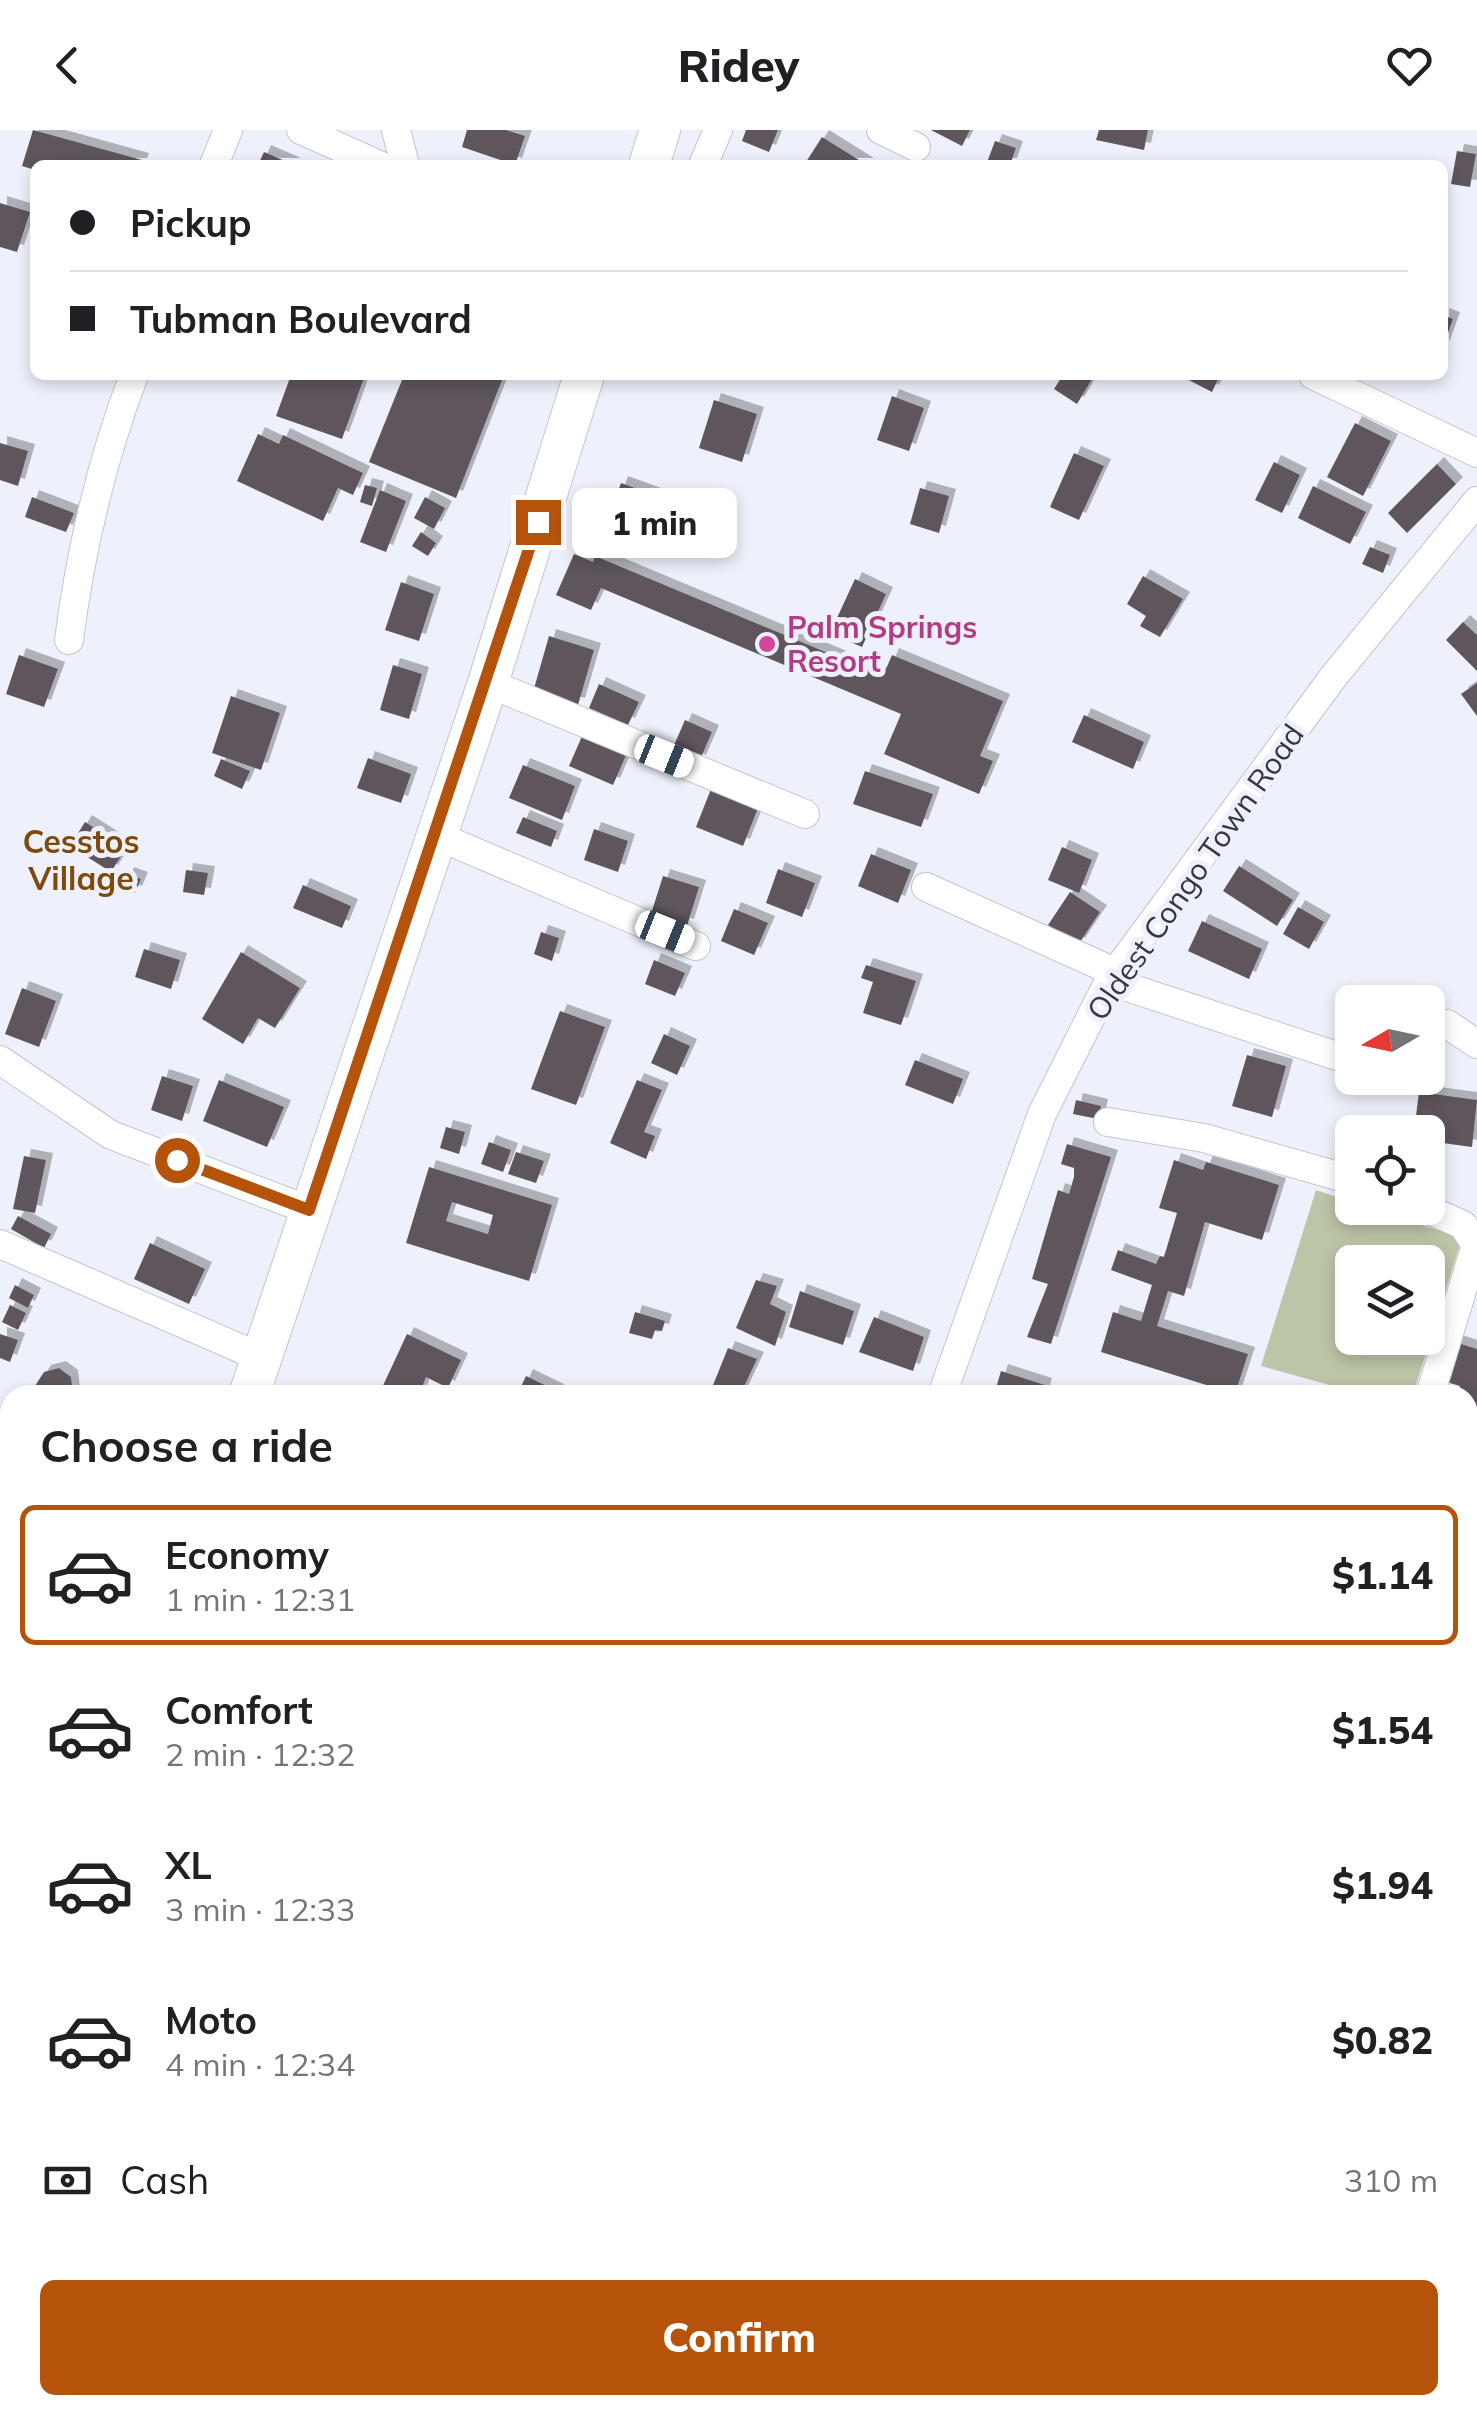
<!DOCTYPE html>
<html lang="en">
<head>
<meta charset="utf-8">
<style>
  body { margin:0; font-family:Mulish,sans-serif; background:#f2f2f2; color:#202124; height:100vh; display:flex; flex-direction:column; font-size:38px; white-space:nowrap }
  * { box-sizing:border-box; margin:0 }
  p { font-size:32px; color:#757577 }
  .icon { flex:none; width:55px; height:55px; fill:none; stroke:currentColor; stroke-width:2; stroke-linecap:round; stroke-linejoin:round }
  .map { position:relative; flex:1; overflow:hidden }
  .details { position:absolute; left:0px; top:1255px; width:1478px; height:1030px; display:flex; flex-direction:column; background:#fff; border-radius:30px 30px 0 0; box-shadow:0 5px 15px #0003 }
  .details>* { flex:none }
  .hud { position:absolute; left:30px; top:30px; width:1418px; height:220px; border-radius:15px; box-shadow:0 5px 15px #0003; display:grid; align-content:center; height:220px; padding:0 40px; background:#fff }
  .needle { width:65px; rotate:261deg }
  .controls { position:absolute; left:1335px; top:855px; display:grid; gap:20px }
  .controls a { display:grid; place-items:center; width:110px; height:110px; border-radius:15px; background:#fff; box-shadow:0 5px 15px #0003; font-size:50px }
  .end { position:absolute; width:45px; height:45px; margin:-22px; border:12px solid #b45309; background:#fff; box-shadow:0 0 0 5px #fff }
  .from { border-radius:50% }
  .bubble { position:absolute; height:70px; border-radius:15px; background:#fff; box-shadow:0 5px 15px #0003; font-size:32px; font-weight:800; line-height:70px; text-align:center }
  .car { position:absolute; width:30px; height:60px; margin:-30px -15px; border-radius:12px; box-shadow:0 0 8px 2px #0007; background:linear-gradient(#fff 24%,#345 0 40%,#fff 0 76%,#345 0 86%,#fff 0) }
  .hud b { display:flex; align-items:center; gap:35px; height:95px; font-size:38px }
  .hud b+b { border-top:2px solid #e0e0e0 }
  .hud i { width:25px; height:25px; background:#202124 }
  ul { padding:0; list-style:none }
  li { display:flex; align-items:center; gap:30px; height:140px; margin:0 20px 15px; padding:0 20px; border:5px solid transparent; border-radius:15px }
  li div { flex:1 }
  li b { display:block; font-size:38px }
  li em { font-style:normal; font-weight:800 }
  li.on { border-color:#b45309 }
  li>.icon { width:90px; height:90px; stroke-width:1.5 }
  h2 { padding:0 40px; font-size:45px; line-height:120px }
  .pay { display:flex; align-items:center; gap:25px; height:110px; padding:0 40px; font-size:38px }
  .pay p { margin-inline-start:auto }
  .button { display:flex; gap:20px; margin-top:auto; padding:20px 40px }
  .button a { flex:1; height:115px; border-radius:15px; background:#b45309; color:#fff; font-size:40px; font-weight:800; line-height:115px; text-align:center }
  header { display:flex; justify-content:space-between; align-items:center; height:130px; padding:0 40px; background:#fff; font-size:45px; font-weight:800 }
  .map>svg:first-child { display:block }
</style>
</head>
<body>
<header><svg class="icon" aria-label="back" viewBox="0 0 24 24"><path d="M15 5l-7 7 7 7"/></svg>Ridey<svg class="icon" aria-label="heart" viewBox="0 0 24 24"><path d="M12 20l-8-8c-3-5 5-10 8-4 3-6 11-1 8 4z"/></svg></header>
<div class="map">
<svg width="1477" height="2285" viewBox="0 0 1477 2285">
  <defs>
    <filter id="shadow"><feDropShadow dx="7" dy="-7" stdDeviation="0" flood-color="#0004"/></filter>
  </defs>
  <rect width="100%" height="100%" fill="#eef1fb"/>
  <!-- green -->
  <path fill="#bdc5a8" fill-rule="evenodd" d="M1316,1060l36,12v6h17l93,30 -49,157h-48l-104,-29zM1352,1132h76v76h-76z"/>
  <!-- water -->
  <path fill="#91add6" stroke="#768aa8" stroke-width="2.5" d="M1468,2075l9,5v205h-491l-20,-9 502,-1z"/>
  <!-- building -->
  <path fill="#5e575d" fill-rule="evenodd" filter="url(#shadow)" d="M33,0l109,30 -2,5h-105v5l-13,-4z
    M467,0h39l19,6 -10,29 -53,-18z
    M746,0h32l-9,22 -27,-11z
    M931,0h39l-8,16z
    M1099,0h49l-4,20 -48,-10z
    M822,7l45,28h-63z
    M995,11l21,7 -6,17h-24z
    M1457,21l19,3 -6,33 -19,-3z
    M264,22l30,13h-36z
    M0,73l30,9 -13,40 -17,-5z
    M1442,185l11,4 -10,28h-1z
    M291,245h74l-23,64 -66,-23z
    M404,245h85l13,5 -46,118 -87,-36z
    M1063,245l29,4 -15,25 -23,-15z
    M1179,245h41l-8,17z
    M892,266l32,12 -15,43 -32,-11z
    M714,270l43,14 -15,48 -43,-14z
    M1355,293l36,18 -28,55 -36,-19z
    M258,304l21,10 4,-9 80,38 -10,22 -15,-7 -15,33 -86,-40z
    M0,313l28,8 -10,35 -18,-6z
    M1074,323l30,13 -25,54 -29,-13z
    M1274,332l26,13 -18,38 -27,-13z
    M1437,334l19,20 -49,49 -19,-20z
    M621,353l36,13 -22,60 -36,-12z
    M365,355l12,3 -5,18 -12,-4z
    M1313,356l53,26 -16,32 -52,-26z
    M920,358l29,8 -10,37 -29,-9z
    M380,360l26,11 -20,51 -26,-10z
    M32,367l42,16 -8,19 -41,-15z
    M425,367l20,11 -11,21 -20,-11z
    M421,402l15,11 -8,13 -16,-10z
    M1370,417l20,8 -7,18 -21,-9z
    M574,424l19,8 2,-6 288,120 9,-21 111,46 -23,55 13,5 -14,33 -95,-40 17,-40 -300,-126 -10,22 -35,-15z
    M1143,446l40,23 -23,38 -20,-11 6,-10 -19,-12z
    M855,449l31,15 -24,53 -32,-14z
    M401,452l33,12 -15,47 -34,-11z
    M1463,492l14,13v36l-31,-31z
    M549,506l45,14 -16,55 -45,-13z
    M19,525l39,14 -14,38 -38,-13z
    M393,535l29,9 -13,45 -29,-9z
    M1477,553v33l-16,-22z
    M599,554l40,18 -11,23 -39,-17z
    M231,566l49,17 -19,57 -49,-17z
    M1084,585l60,27 -11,27 -61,-27z
    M685,590l27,12 -13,30 -27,-12z
    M583,604l44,19 -14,32 -44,-19z
    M368,628l43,16 -10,29 -44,-15z
    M221,629l29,12 -8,18 -28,-13z
    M523,635l52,21 -13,34 -53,-22z
    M865,641l68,23 -12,33 -68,-23z
    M711,659l47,19 -15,38 -47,-19z
    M523,687l34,14 -6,16 -35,-14z
    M85,692l41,26 -15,24 -41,-26z
    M594,699l34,12 -10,31 -34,-12z
    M1062,717l30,13 -13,33 -31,-13z
    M871,724l40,16 -13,33 -40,-17z
    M1239,736l54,34 -16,26 -54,-35z
    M778,739l37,14 -13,34 -36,-14z
    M186,740l22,3 -4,22 -21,-3z
    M127,744l14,5 -6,14 -13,-5z
    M663,746l36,11 -12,39 -36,-12z
    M303,755l48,21 -9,22 -49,-20z
    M1070,762l30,20 -22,33 -30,-20z
    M1298,777l26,15 -15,27 -26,-15z
    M734,779l34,14 -14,32 -33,-14z
    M1202,791l60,28 -13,30 -61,-28z
    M541,802l18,6 -7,23 -18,-7z
    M144,819l36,11 -9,29 -36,-12z
    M241,822l59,36 -25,40 -17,-10 -15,26 -41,-25z
    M654,830l31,13 -10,23 -30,-12z
    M866,835l50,16 -15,44 -38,-12 10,-31 -12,-4z
    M22,858l34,13 -17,46 -34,-13z
    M560,881l45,16 -29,78 -45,-16z
    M1342,890l10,3v35l-20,-7z
    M664,904l26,12 -13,29 -26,-12z
    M1247,925l39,11 -14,51 -40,-11z
    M915,930l48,19 -10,25 -48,-19z
    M162,946l31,10 -11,35 -31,-11z
    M219,950l65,27 -17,40 -64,-26z
    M637,950l25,10 -18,42 11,4 -9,23 -36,-16z
    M1419,962l58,8 -5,47 -44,-6v-9h-14z
    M1076,970l25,6 -3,13 -25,-5z
    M446,997l19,5 -6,22 -19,-6z
    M489,1012l22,8 -8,22 -22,-8z
    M1067,1014l44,13 -60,187 -24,-7 21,-53 -16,-5 26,-89 11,4 5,-17v-9l-13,-4z
    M516,1022l28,9 -8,22 -28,-9z
    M24,1026l22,4 -11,53 -22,-4z
    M1174,1030l29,10 3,-8 73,23 -17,55 -57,-18 -21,74 -16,-5 -11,35 91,28 -13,40 -134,-42 12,-40 28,9 11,-36 -41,-15 7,-20 38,14 4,-8 4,1 13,-44 -18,-5z
    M429,1037l123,38 -23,76 -123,-38zM452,1072l41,13 -5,19 -42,-13z
    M18,1086l33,18 -7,14 -33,-19z
    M150,1113l55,26 -16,35 -55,-25z
    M756,1150l21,6 -7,18 16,8 -11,34 -39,-18z
    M15,1155l19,10 -6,13 -19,-10z
    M800,1161l54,20 -11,34 -54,-18z
    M10,1175l16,8 -8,17 -16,-8z
    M635,1182l30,9 -3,10 -7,-1 -3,9 -23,-6z
    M874,1187l50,20 -11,34 -54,-19z
    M0,1204l18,6 -8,22 -10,-4z
    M407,1204l54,26 -13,28 -22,-11 -7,18 -39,-3z
    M1455,1212l22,7v83l-9,25v-62h-11l3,-9 -17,-5z
    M728,1218l29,11 -17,36h-31z
    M59,1238l12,9 2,18h-44l15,-23z
    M1001,1241l44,14 -3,10h-48z
    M526,1246l31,15 -2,4h-38z
    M0,1308l10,2v30l-10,-1z
    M9,1537h1v40l-10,-3z
    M0,1584l10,5v33l-10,-4z
    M499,2275h28v10h-29z
    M857,2275l1,10h-55l-1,-9z"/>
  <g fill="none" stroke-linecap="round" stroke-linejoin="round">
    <!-- minor casing -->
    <g stroke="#c2c5cf" stroke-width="30">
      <path id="minor" d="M301,0l78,35
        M396,0l9,35
        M881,0l35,17
        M214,35l14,-35
        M703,35l15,-35
        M1313,245l164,78
        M69,510c12,-93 32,-178 65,-265
        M488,553l317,131
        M435,705l261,111
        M926,757l191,86
        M1109,851l243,80
        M1428,900l19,-6 30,20
        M0,930l111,75 198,75
        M1108,992l96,16 148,42
        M1425,1078l38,17 13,20 -46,150
        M0,1114l260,113
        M942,1265l100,-281 67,-133 225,-305 143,-175
        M0,1354l10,4
        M0,1683h10
        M1468,1778l9,1
        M0,2003l10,3
        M44,2275l54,10
        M784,2275l1,10"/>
    </g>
    <!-- highway casing -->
    <g stroke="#c2c5cf" stroke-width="42">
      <path id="highway" d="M649,35l11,-35
        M249,1265l239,-712 96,-308
        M10,2285l2,-10"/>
    </g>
    <!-- minor -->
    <use href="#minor" stroke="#fff" stroke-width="28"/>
    <!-- highway -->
    <use href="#highway" stroke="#fff" stroke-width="40"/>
  </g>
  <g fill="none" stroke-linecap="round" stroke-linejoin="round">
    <!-- route -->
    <path stroke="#b45309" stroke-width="12" d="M177,1030l132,50 229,-688"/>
  </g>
  <!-- markers -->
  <circle fill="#d1479c" stroke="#eef1fb" stroke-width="4" cx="767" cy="514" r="10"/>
  <g text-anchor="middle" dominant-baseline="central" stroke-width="10" stroke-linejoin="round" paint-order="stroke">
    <!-- hotel labels -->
    <g font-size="30" font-weight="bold" fill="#b23c85" stroke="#eef1fb" text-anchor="start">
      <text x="787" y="497">Palm Springs<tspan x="787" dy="34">Resort</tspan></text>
    </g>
    <!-- street labels -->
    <g font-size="30" fill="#36373b" stroke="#eef1fb">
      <text transform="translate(1195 742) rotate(-55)">Oldest Congo Town Road</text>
    </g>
    <!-- neighbourhood labels -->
    <g font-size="32" font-weight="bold" fill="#7e490a" stroke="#eef1fb">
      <text x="81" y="711">Cesstos<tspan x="81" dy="37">Village</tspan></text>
    </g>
  </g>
</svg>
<div class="controls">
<a><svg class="needle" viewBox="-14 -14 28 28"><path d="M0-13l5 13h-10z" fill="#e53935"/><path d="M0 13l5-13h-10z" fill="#757577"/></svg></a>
<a><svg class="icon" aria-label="locate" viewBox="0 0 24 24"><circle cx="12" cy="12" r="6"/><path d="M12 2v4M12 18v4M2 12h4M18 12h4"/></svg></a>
<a><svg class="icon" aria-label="layers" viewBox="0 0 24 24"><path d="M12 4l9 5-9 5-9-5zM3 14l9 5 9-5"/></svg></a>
</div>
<i class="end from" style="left:177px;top:1030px"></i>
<i class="end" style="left:538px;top:392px"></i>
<div class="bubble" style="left:572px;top:358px;width:165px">1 min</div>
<i class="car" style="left:664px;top:626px;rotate:112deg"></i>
<i class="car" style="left:665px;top:802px;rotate:112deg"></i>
<div class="hud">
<b><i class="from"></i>Pickup</b>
<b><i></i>Tubman Boulevard</b>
</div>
<section class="details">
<h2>Choose a ride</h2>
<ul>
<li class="on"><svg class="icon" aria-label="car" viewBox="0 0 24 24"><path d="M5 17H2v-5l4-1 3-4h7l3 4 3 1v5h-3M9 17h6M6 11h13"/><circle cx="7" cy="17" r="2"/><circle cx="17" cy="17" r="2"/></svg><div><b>Economy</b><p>1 min · 12:31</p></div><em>$1.14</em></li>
<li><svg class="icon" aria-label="car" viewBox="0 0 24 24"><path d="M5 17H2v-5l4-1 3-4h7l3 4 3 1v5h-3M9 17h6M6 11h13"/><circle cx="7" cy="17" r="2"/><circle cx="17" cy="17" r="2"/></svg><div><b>Comfort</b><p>2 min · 12:32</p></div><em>$1.54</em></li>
<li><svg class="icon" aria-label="car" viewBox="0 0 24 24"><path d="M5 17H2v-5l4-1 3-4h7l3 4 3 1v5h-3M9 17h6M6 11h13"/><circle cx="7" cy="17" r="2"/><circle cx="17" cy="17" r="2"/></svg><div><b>XL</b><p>3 min · 12:33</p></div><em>$1.94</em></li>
<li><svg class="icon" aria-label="car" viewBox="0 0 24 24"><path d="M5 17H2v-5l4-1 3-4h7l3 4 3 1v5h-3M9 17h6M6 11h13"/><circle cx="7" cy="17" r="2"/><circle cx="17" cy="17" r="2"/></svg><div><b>Moto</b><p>4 min · 12:34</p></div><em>$0.82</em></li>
</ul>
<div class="pay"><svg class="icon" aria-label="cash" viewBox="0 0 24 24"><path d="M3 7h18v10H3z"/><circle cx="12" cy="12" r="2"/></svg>Cash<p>310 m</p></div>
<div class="button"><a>Confirm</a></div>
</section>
</div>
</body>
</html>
